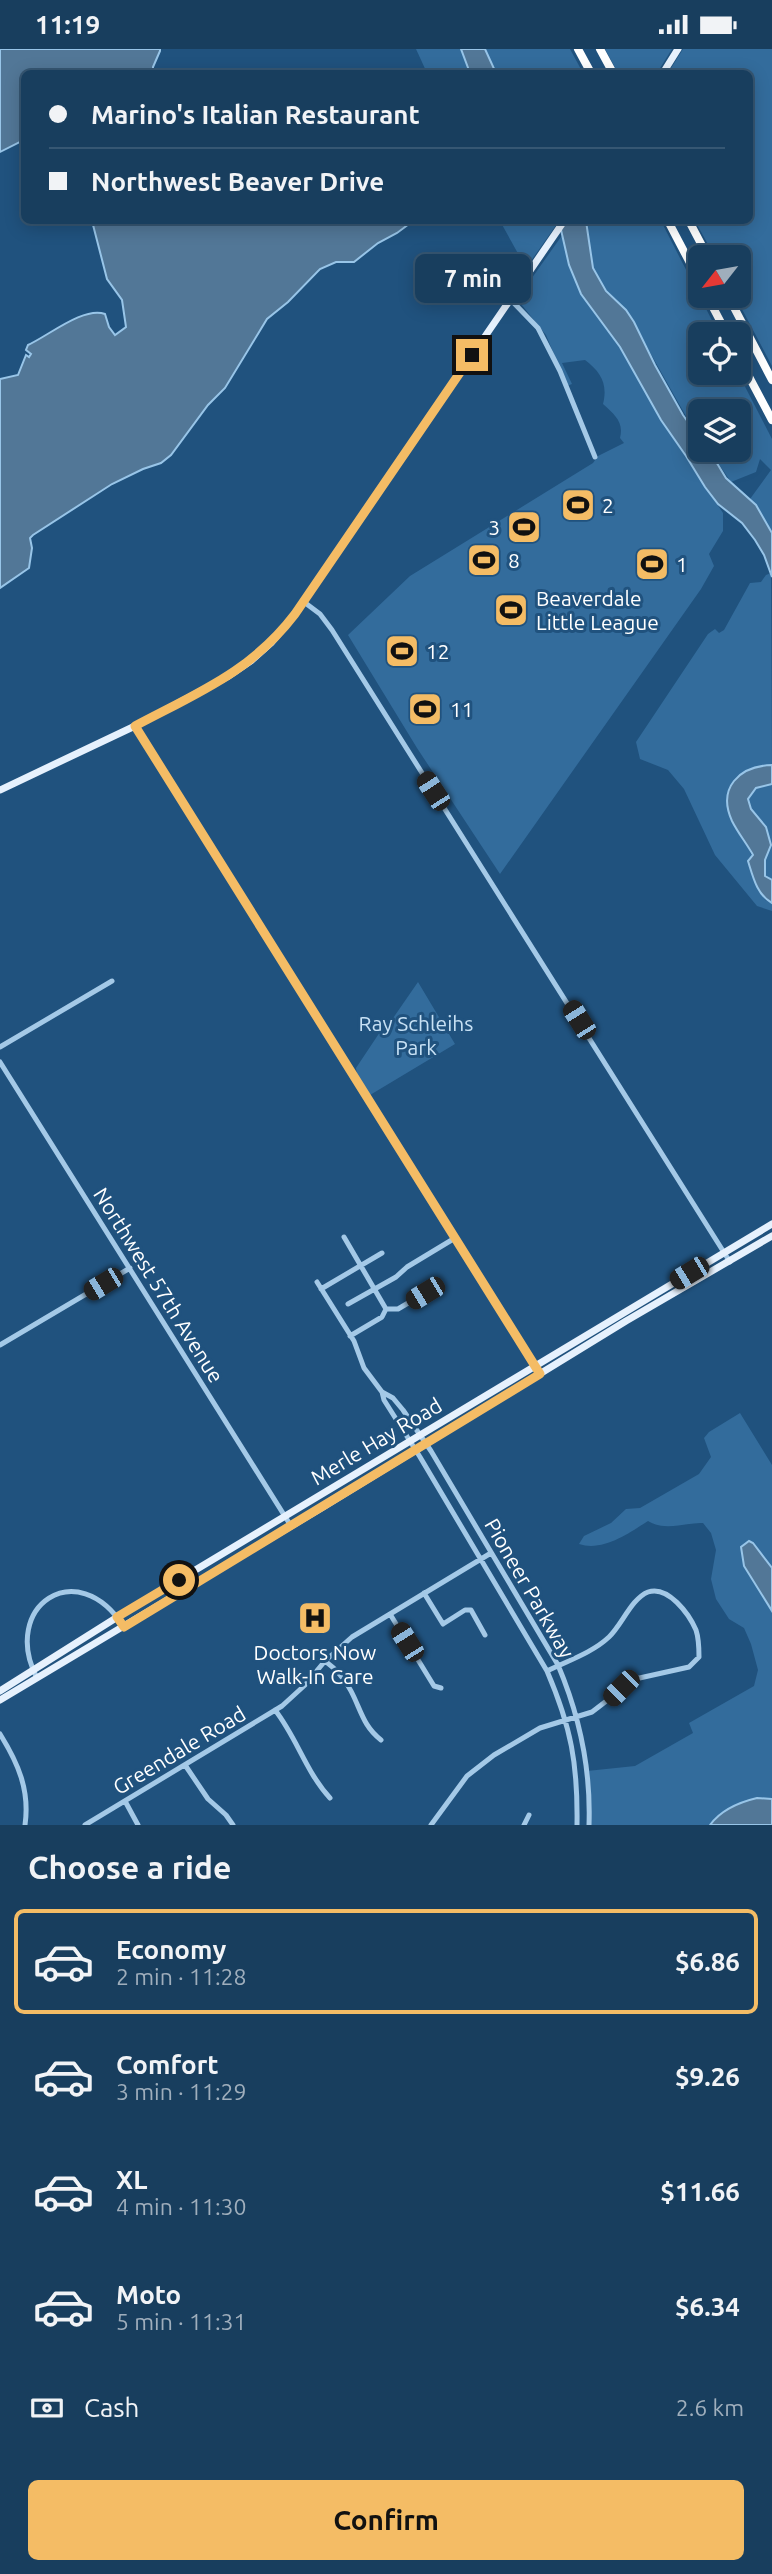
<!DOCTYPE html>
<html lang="en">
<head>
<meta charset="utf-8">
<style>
  body { margin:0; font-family:Ubuntu,sans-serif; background:#254967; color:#f1f3f6; height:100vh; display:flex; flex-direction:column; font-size:26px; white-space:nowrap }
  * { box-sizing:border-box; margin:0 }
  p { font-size:23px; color:#9faebc }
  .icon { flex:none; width:38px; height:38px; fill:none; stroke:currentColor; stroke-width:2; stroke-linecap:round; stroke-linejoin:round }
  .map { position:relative; height:1776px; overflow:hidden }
  .details { display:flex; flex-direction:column; background:#183e5e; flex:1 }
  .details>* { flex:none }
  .top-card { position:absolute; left:21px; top:21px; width:732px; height:154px; border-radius:10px; box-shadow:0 4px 18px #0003,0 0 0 2px #365773; display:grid; align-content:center; height:154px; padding:0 28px; background:#183e5e }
  .needle { width:46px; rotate:239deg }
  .buttons { position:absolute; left:688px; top:196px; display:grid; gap:14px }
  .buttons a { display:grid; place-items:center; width:63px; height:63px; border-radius:10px; background:#183e5e; box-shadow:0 4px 18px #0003,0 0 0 2px #365773; font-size:35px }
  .end { position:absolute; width:32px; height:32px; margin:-16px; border:9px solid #f4bc65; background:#111; box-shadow:0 0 0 4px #111 }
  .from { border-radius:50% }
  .bubble { position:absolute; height:49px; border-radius:10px; background:#183e5e; box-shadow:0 4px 18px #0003,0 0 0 2px #365773; font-size:23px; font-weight:700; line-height:49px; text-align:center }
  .car { position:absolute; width:21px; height:42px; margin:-21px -10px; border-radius:9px; box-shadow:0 0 5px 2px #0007; background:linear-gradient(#222 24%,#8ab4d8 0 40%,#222 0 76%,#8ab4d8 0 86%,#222 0) }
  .top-card b { display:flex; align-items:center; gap:24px; height:66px; font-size:26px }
  .top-card b+b { border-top:2px solid #365773 }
  .top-card i { width:18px; height:18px; background:#f1f3f6 }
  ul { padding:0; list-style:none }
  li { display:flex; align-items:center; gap:21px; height:105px; margin:0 14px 10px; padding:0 14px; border:4px solid transparent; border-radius:10px }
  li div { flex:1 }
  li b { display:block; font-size:26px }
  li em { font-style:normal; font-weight:700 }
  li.selected { border-color:#f4bc65 }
  li>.icon { width:63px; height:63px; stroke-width:1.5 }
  h2 { padding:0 28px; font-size:32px; line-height:84px }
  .pay { display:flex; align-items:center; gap:18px; height:77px; padding:0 28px; font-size:26px }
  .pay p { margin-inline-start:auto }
  .primary-button { display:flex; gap:14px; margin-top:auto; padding:14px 28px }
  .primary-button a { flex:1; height:80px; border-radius:10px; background:#f4bc65; color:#111; font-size:28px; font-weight:700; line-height:80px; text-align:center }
  .status { display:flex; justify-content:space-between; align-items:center; height:49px; padding:0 35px; background:#183e5e; direction:ltr }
  .status svg { height:19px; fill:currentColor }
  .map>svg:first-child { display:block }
</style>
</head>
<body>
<div class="status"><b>11:19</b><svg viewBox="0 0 49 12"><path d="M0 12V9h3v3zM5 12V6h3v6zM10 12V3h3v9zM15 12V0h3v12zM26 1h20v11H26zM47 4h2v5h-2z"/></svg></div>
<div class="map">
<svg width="772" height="1776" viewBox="0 0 772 1776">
  <rect width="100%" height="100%" fill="#20527e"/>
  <!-- green -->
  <path fill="#336c9c" d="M416,0h154l13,24h-156z
    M605,0h67l-15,24h-39z
    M683,0h89v317l-37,-70h3v-39h-23l-20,-36h54v-148h-81z
    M500,172h59l-33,47z
    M586,172h75l58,113h-19v39h38l34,66v94l-22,-34 21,-29 -11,-11 -4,13 -25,10 -22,-32h29v-39h-38v28l-4,-5 -70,-124 -20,-19 -13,-23z
    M563,185l18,60 39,53 41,73 62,93v18l-14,23 5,12 -13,23 -201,285 -83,-126 -69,-113 62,-59 183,-113 5,-7 26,-13 -4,-5c4,-16 -5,-23 -17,-34 5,-20 -2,-32 -18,-44l-23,3 10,21 -5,2 -21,-51 -29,-36z
    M771,524l1,192 -12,1 -27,57c18,23 25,48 32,77l7,3v8l-15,-5 -42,-51 -31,-66 -16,-19 -28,-11 -4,-17 72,-108 7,-5 4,4 5,-3 26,-47 11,-1 5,-7z
    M772,735v96l-7,-4v-16l6,-15 -5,-17 -15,-19 -3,-10 7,-11z
    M418,933l37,62 -85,51 -13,-20 -1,-7 30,-45 3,1z
    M740,1364l32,52v360h-183l-2,-54 48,-5 58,-33 -4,-10 65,-37 4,-16 -7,-26 -7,-16 -15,-9 -13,-20 -5,-20 5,-29 -5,-17 -8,-10c-17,-1 -37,9 -55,-2 -19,12 -45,31 -69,23l5,-8 27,-13 15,-14 14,-1 59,-34 12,-17 -7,-19 5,-6z"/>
  <!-- water -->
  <path fill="#527797" stroke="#98c5e8" stroke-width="2" d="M0,0h160v2l-7,16v6h-129v67l-24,12z
    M461,0h24l11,24h-26z
    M92,172h321l-16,12 -19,10 -24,19h-18l-16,7 -32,33 -21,17 -42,69 -17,17 -37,50 -10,8 -18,6 -31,15 -79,51 -3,3 2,10 -3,20 -29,20v-209l18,-4 8,-20 3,2 2,-3 -5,-4 2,-5c20,-9 56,-39 77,-31l4,13 6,8 11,-8 -4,-27 -15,-21z
    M559,172h27l7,47 13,23 20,19 8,12 21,43 28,50 17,24v11h9l17,28 30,27 16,28v44l-8,-22 -9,-15 -13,-17 -24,-19 -13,-17 -19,-31 -25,-36 -41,-73 -39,-53 -12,-29z
    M772,716v19l-16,4 -8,11 3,10 15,18 5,18 -6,15v16l7,4v23c-15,-8 -19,-26 -24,-42l5,-6c-6,-11 -15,-22 -21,-34 -15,-33 7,-55 40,-56z
    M749,1492l4,2 19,25v43l-28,-45 -3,-19z
    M757,1749l15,1v26h-62c11,-15 30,-23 47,-27z"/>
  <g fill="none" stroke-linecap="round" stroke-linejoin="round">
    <!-- minor -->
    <path stroke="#a4c9e7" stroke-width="5" d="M510,250l28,29 22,43 35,86
      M304,553l16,12 12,16 398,632
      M135,677l405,648
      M0,998l112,-66
      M0,1013l291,464
      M344,1188l42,72
      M317,1233l37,59 10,27 18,24 11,6 10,12 28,41 127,214c22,52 33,104 31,160
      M321,1240l61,-36
      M348,1255l48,-27 11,-10 48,-29
      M350,1287l32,-19 4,-8h12l27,-16
      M0,1296l130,-77
      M382,1343l2,8 36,57 127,214c24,56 31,93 30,154
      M424,1544l19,31 22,-14h6l14,25
      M390,1565l44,72 7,2
      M325,1612c11,8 20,18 26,30 10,19 12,35 30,49
      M37,1629c-37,-71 40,-125 87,-51
      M275,1661c22,28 31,62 55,88
      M0,1685c18,29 30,56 25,91
      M185,1716l23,34 18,16 7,10
      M125,1752l13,24
      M85,1776l197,-119 23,-21 20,-24 27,-24 139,-84
      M431,1776l36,-49 27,-21 46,-27 52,-16 43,-33 54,-12 10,-10c0,-9 0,-18 -3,-27 -7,-16 -28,-45 -48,-38 -17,7 -26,33 -39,45 -17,16 -42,24 -62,34
      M524,1776l5,-10"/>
    <!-- major -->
    <path stroke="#e6f1fd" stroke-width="7" d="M663,24l15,-24
      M0,741l135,-64 92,-49 25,-17 19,-17 24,-29 269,-393
      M0,1642l127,-80 645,-387
      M0,1651l323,-193 303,-186 146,-85"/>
    <!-- highway -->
    <path stroke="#fff" stroke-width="8" d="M578,0l13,24
      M600,0l13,24
      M668,172l32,61
      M689,172l19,36
      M707,247l20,38
      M728,247l44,84
      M738,307l34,64"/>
  </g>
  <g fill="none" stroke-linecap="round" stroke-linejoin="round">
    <!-- route -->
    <path stroke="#f4bc65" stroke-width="9" d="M179,1531l-62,37 7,10 416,-253 -405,-648c62,-33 116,-54 160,-112l177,-259"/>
  </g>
  <!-- icons -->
  <defs>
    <g id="stadium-square" transform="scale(1.75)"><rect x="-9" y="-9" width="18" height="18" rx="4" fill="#f4bc65" stroke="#20527e"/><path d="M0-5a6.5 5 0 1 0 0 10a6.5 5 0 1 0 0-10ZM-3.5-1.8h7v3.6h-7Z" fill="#111"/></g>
    <g id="hospital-square" transform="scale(1.75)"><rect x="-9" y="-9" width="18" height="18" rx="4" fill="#f4bc65" stroke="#20527e"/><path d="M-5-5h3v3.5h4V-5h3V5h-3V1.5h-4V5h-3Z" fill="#111"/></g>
  </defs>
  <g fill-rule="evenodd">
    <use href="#stadium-square" x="578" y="456"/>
    <use href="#stadium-square" x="524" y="478"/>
    <use href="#stadium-square" x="484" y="511"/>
    <use href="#stadium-square" x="652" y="515"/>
    <use href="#stadium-square" x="511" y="561"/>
    <use href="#stadium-square" x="402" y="602"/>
    <use href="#stadium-square" x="425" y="660"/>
    <use href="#hospital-square" x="315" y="1569"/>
  </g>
  <g text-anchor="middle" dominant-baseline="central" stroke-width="6" stroke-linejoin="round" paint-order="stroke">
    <!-- poi labels -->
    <g font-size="21" fill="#fff" stroke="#20527e" text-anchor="start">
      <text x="602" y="456">2</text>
      <text x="500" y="478" text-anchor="end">3</text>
      <text x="508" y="511">8</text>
      <text x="676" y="515">1</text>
      <text x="536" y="549">Beaverdale<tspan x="536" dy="24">Little League</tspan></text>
      <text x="426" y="602">12</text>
      <text x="450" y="660">11</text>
      <text x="315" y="1603" text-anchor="middle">Doctors Now<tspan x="315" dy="24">Walk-In Care</tspan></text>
    </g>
    <!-- park labels -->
    <g font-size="21" fill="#c7e1f5" stroke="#20527e">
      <text x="416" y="974">Ray Schleihs<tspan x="416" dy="24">Park</tspan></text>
    </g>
    <!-- street labels -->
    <g font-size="21" fill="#fff" stroke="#20527e">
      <text transform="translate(159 1236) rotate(58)">Northwest 57th Avenue</text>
      <text transform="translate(376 1392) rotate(-31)">Merle Hay Road</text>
      <text transform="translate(530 1539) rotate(60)">Pioneer Parkway</text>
      <text transform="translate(179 1701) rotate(-31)">Greendale Road</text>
    </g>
  </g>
</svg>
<div class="buttons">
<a><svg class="needle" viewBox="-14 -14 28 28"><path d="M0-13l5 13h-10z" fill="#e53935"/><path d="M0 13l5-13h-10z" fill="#9faebc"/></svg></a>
<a><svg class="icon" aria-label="locate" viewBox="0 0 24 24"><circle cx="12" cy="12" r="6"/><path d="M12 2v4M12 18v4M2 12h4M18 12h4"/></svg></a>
<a><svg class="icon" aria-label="layers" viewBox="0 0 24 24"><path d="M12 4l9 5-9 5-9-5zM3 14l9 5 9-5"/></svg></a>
</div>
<i class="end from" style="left:179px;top:1531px"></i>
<i class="end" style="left:472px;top:306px"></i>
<div class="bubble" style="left:415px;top:205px;width:116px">7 min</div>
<i class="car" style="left:433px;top:742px;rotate:327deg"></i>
<i class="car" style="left:579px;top:971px;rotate:328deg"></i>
<i class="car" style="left:689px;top:1224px;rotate:239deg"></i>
<i class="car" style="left:103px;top:1235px;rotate:239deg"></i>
<i class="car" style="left:425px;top:1244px;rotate:239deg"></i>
<i class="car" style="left:407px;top:1593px;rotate:328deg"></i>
<i class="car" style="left:621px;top:1639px;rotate:225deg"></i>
<div class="top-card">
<b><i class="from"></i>Marino's Italian Restaurant</b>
<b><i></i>Northwest Beaver Drive</b>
</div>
</div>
<section class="details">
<h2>Choose a ride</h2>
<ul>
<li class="selected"><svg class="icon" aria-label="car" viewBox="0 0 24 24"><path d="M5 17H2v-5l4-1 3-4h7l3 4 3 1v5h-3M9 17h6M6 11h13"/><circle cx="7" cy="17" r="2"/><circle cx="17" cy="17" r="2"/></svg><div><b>Economy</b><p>2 min · 11:28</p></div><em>$6.86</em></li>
<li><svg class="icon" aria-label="car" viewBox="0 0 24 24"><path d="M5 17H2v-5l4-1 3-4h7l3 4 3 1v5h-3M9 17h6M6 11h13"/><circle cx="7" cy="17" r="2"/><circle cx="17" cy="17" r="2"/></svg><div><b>Comfort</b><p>3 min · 11:29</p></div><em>$9.26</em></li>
<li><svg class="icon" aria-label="car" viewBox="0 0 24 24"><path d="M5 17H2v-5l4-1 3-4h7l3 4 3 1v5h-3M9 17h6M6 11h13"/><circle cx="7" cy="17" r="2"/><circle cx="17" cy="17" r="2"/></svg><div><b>XL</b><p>4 min · 11:30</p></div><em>$11.66</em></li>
<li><svg class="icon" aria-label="car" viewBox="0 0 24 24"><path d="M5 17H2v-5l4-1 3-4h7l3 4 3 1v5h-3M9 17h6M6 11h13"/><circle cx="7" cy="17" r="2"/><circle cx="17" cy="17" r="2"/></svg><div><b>Moto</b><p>5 min · 11:31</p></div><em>$6.34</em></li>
</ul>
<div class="pay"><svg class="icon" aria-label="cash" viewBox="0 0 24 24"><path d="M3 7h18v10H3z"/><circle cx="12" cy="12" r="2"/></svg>Cash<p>2.6 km</p></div>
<div class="primary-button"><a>Confirm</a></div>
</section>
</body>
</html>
